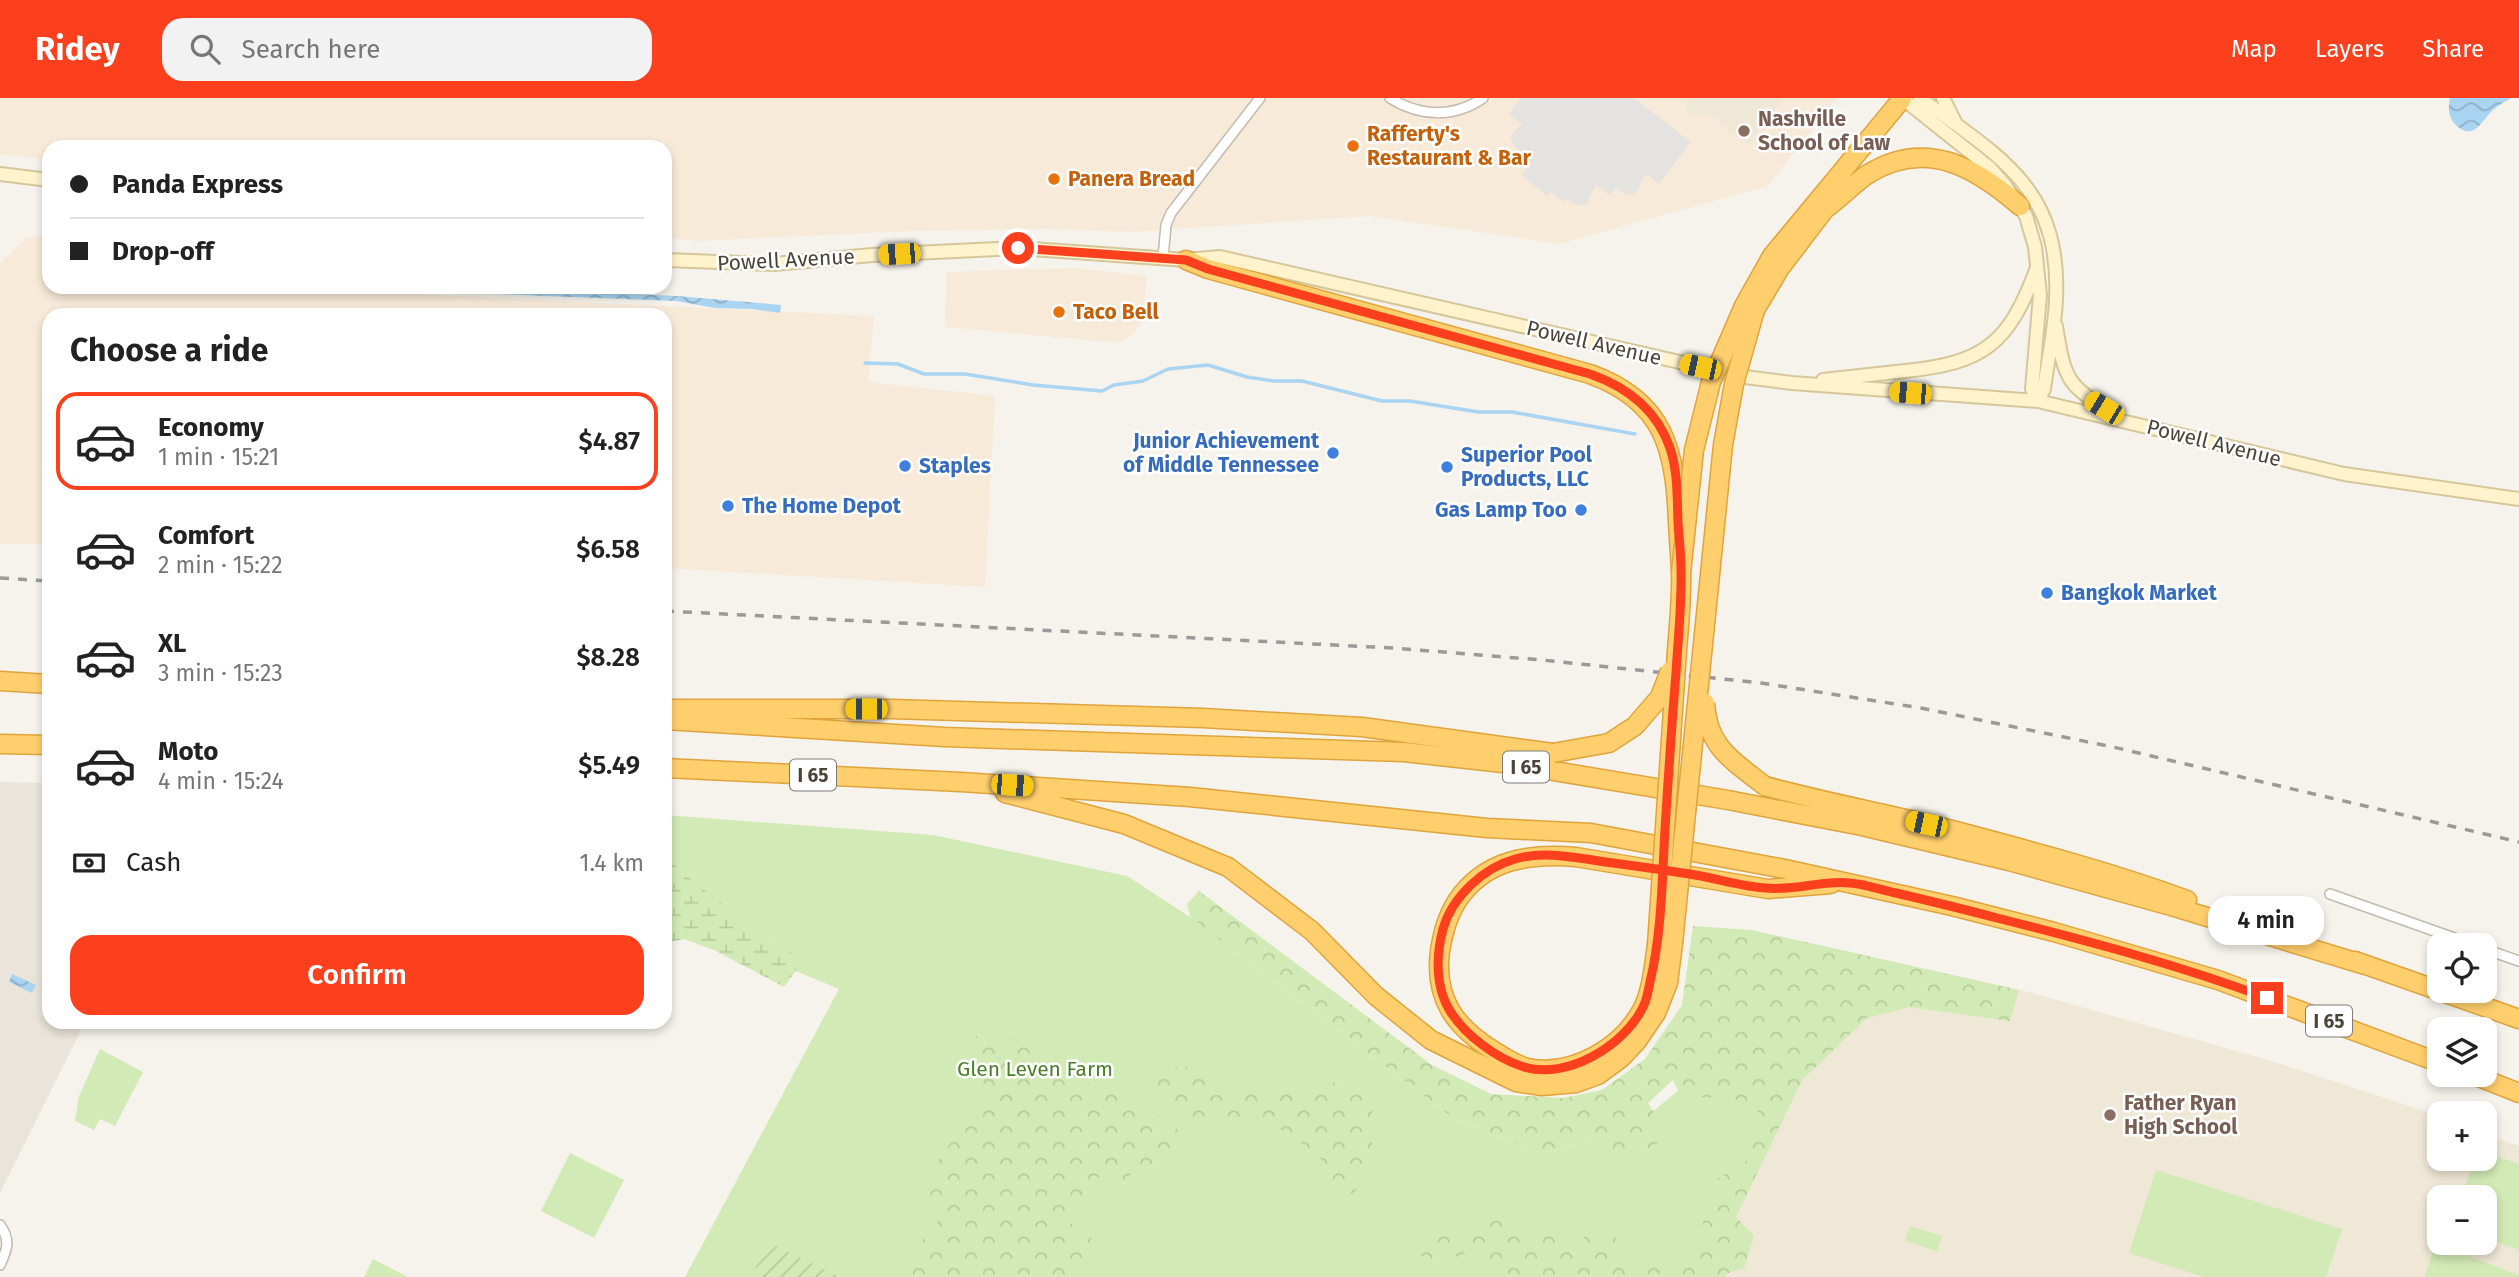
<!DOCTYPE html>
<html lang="en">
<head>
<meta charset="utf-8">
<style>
  body { margin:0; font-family:"Fira Sans",sans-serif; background:#f2f2f2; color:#222; height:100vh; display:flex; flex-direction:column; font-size:26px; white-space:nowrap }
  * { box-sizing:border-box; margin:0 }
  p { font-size:23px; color:#767676 }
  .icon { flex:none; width:38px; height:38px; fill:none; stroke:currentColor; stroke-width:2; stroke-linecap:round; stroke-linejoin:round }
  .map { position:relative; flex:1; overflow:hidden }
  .panel { position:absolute; left:42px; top:210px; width:630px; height:721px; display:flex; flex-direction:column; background:#fff; border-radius:21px; box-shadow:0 4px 10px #0003 }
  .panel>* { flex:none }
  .guide { position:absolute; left:42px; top:42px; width:630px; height:154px; border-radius:21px; box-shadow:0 4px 10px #0003; display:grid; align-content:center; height:154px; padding:0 28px; background:#fff }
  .buttons { position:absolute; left:2427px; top:835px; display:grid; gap:14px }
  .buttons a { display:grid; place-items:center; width:70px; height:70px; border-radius:14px; background:#fff; box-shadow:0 4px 10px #0003; font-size:35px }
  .end { position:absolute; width:32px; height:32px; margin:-16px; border:9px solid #fc3f1d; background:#fff; box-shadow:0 0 0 4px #fff }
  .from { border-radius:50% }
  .bubble { position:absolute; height:49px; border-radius:21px; background:#fff; box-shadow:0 4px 10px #0003; font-size:23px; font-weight:600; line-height:49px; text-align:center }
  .car { position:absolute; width:21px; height:42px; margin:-21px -10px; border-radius:9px; box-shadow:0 0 5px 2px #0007; background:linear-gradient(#f5c518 24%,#345 0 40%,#f5c518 0 76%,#345 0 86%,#f5c518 0) }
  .guide b { display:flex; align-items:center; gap:24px; height:66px; font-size:26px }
  .guide b+b { border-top:2px solid #e0e0e0 }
  .guide i { width:18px; height:18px; background:#222 }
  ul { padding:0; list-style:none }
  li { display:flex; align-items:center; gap:21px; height:98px; margin:0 14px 10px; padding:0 14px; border:4px solid transparent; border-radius:21px }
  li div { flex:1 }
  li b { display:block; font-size:26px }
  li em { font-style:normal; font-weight:600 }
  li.selected { border-color:#fc3f1d }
  li>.icon { width:63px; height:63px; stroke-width:1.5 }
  h2 { padding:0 28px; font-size:32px; line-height:84px }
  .pay { display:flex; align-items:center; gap:18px; height:77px; padding:0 28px; font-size:26px }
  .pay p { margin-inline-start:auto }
  .primary-button { display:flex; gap:14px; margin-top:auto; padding:14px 28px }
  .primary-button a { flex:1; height:80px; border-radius:21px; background:#fc3f1d; color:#fff; font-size:28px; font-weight:600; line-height:80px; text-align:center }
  header { display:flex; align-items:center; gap:42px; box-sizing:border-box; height:98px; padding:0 35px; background:#fc3f1d; color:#fff }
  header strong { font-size:33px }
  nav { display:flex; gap:38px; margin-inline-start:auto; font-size:24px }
  .search { width:490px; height:63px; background:#f2f2f2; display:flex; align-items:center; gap:18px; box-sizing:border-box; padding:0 24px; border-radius:21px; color:#767676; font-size:26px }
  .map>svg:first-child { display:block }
</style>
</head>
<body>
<header>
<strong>Ridey</strong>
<div class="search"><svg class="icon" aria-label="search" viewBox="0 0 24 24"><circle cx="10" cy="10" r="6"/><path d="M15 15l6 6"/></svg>Search here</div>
<nav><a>Map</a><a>Layers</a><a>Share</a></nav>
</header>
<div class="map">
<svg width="2519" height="1179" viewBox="0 0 2519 1179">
  <defs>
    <pattern id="forest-crowns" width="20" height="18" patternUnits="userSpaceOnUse" patternTransform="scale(1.75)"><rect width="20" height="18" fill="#d2eab5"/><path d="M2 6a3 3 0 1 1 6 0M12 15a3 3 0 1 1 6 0" fill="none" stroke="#b6ca9c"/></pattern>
    <pattern id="wetland-marsh" width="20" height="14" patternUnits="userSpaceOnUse" patternTransform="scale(1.75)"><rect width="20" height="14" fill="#d2eab5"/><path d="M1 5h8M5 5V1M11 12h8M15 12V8" fill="none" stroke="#b6ca9c"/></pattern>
    <pattern id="garden-furrows" width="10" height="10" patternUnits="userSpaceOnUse" patternTransform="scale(1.75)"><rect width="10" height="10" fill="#d2eab5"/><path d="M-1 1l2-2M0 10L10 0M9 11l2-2" fill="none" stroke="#b6ca9c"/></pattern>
    <pattern id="water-waves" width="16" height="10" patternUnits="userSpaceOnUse" patternTransform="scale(1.75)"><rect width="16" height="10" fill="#a9d4f2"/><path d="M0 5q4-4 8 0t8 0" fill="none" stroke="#8caec5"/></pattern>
  </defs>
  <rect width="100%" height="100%" fill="#f6f3ec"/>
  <!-- residential -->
  <path fill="#eae5da" d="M0,684l49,1v239h36l-85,171z"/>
  <!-- commercial -->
  <path fill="#f7ead8" d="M0,0h1837l-69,88 -209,58 -189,-28 -238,16 -84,-3 -137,2 -214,10 -32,-4v-90h-616v13l-49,-6z
    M36,138l13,2v49h340l6,6 479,23 -6,66 127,14 -10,191 -320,-19v-253h-616v229h-49v-281l26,-25z
    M1075,170l71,8 -2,39 -4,11 -8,9 -10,6 -15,1 -162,-15 1,-55z"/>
  <!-- education -->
  <path fill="#efe8d6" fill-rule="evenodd" d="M1686,0h98l-36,47 -42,-32 -11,4 -3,-5 -3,2 -4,-10 3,-2z
    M1864,857l161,36 243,69 163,53 8,4 1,41h45v-24l34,12v131h-814zM2440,1099h45v45h-45z"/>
  <!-- green -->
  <path fill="#d2eab5" d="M665,717l268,20 194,41 63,41 263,201 88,35 88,-22 56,-46 66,-155 113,25 -159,322h-1020l154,-288 -174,-73z
    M100,951l43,23 -28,54 -15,-7 -6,11 -19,-9 4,-25z
    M2485,1054l34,12v86l-34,-12v-41h-24l14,-38 10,-1z
    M570,1055l54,27 -30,58 -53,-27z
    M2156,1072l186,59 -16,48h-122l-75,-24z
    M1910,1128l32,10 -5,15 -32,-10z
    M2436,1146l83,31v2h-95z
    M373,1161l35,18h-44z"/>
  <!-- forest -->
  <path fill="url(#forest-crowns)" d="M1199,793l233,174 59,29 72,4 39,-8 43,-31 37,-54 11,-79 58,4 268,60 -9,31 -101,-14 -42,11 -65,62 -66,137 18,19 -10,32 -16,5 -4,4h-203l-50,-13 -4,-11 -17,6 -23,3 -7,-8 9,-17 16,-5 26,3v-9l6,-9 25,-7 18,3 5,12v12c13,-4 48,-6 56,8 2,3 2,8 3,12v-26l32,5v20l4,12c56,-1 83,-3 85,-68l11,7 6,-10 -8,-16 35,-22 10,-57 -79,-7 -7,-15 -25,23 16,25 -9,20 -22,8 -26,-4 -11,-13 -55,14 -88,-35 -263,-201 -3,-13z
    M976,938l32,2 10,-2c7,14 19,19 26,35l32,4 15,11 43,8 23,21 18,9 5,12 -15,31 -19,4 -11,-12c-6,11 -4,21 -9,32l-31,-15 -8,13 2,11 -18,23 20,15 -3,15 -6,5 -8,19h-172l9,-13 5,-17 22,-25c-8,-12 -15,-19 -14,-34 2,-19 56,-81 70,-98l-27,-17 2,-25z
    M1188,969l17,10v16l35,5c31,-21 41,-5 70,-11 7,-2 14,-6 21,-5 16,2 27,9 40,19 4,33 3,64 -17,93l-27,-7 -7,-31 -51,-34 -21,-7 -9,12 -23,-10 -17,7 -11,-12 -32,-15 -11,-19 17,-9z"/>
  <!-- wetland -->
  <path fill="url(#wetland-marsh)" d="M665,760l87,70 52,32 -20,27 -70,-37 -30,-11 -19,4z"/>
  <!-- garden -->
  <path fill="url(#garden-furrows)" d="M768,1144l72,35h-89z"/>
  <!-- parking -->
  <path fill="#e5e3e0" d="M1521,0h113l57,44 -32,42 -13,-10 -11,21 -13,-2 -6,-5 -7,7 -13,-10 -10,21 -13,-2 -6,-5 -3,3 -13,-10 -4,4 -26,-21 9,-11 -12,-9 2,-4 -6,-5 -4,-10 12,-12 -13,-10z"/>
  <!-- water -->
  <path fill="url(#water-waves)" d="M2450,0h61c-7,4 -14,8 -19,13 -10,9 -18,31 -36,14 -8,-7 -8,-18 -6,-27z
    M470,189l207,9 104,9 -1,8 -28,-4 -37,-1 -39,-7 -206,-8z
    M12,876l24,11 -4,8 -23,-11z"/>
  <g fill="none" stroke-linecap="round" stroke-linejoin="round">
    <!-- stream -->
    <path stroke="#a9d4f2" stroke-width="3.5" d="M865,265l33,1 26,10h41l68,11 69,6 12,-6 29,-4 25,-12 40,-4 39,12 27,4h28l80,20h28l68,11h34l123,22"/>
    <!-- street casing -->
    <g stroke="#c2bbae" stroke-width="12">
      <path id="street" d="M1390,0c30,19 64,20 93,0
        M1163,160l3,-33 5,-12 89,-115
        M2330,796l144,51
        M2485,851l34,12
        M0,1127c11,15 7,25 0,40"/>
    </g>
    <!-- secondary casing -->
    <g stroke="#d6c79b" stroke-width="16">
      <path id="secondary" d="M1902,0l88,70 14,16 22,32 9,31 5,48 -8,94 6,12
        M1920,0c79,59 141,89 136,201 -1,30 -8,60 -12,90l-6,12
        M1943,0l12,24
        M0,76l49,6
        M665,162l109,4 98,-9 146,-7 168,12 34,-3 525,120 47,6 246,18 306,73 175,25
        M2056,228c9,56 11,59 60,89
        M1823,282c27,-3 54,-6 82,-9 78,-8 103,-26 131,-101"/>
    </g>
    <!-- highway casing -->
    <g stroke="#e0a43c" stroke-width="21">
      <path id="highway" d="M1825,111c16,-11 28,-25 43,-35 58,-36 107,-7 152,32
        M1186,162l22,9 382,105c75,27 85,76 88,148 1,16 2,32 3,48 1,27 -2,54 -4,81
        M1744,208l28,-50 130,-157
        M1755,212l25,-42 45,-59
        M0,583l49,3
        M665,611h226l312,9 159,9 191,26
        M665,622l280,17 459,15 108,12 216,36 134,26 147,35 162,45 194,59
        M0,646l49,1
        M665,670l296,14 229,15 297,31 104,5 194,36 167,37 102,26 164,48 222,83
        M1765,688c62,17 125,28 187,44 79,21 159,42 235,70
        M1005,695l119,31 104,43 84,64 64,65 55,44 85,42 26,4 34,-3 22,-8 23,-17 16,-17 19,-28 12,-30 5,-40
        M1657,847c-3,20 -5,45 -14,63 -20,39 -70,69 -115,60 -11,-2 -24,-11 -34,-17 -39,-24 -60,-52 -54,-100 3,-19 7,-34 17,-50 28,-42 73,-48 119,-44l192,32 63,-5
        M2355,863l164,58
        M2471,976l48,19"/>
    </g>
    <!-- street -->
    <use href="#street" stroke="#fff" stroke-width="9"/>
    <!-- secondary -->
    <use href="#secondary" stroke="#fff3cd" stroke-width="12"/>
    <!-- highway -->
    <use href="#highway" stroke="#ffcf6e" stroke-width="18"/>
    <!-- rail -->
    <path stroke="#9a9a9a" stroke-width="3.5" stroke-dasharray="9 9" stroke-linecap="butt" d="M0,480l49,3
      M665,513l728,37 149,12 219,23 160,25 192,39 406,95"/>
    <!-- highway-bridge casing -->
    <g stroke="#e0a43c" stroke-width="21" stroke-linecap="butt">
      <path id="highway-bridge" d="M1681,475l13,-123 17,-68 33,-76
        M1705,605c2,44 28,58 60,83
        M1553,655l56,-10 26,-17 25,-29 10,-26
        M1673,845l50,-498 11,-61 21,-74
        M1657,847l20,-294"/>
    </g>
    <!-- highway-bridge -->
    <use href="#highway-bridge" stroke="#ffcf6e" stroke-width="18"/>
  </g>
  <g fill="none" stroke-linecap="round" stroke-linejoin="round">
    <!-- route -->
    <path stroke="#fc3f1d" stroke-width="9" d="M1018,150l168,12 22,9 382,105c37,13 67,36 80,74 8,24 7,50 8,74 1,16 3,32 3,47 1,35 -3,70 -5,104 -4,47 -7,94 -10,141 -4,55 -3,114 -16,168 -2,9 -3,19 -8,27 -19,37 -75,71 -118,58 -27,-8 -59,-32 -74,-56 -15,-24 -14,-56 -7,-82 9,-32 40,-61 72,-70 26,-8 57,-2 84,2 34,5 68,9 102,15 21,4 43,11 65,12 28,3 57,-8 84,-5 15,1 31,7 46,10 34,8 67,16 101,25 91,23 182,47 270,80"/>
  </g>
  <!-- markers -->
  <g fill="#8d6e63" stroke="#fff" stroke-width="2.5">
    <circle cx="1744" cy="33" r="7"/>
    <circle cx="2110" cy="1017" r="7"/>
  </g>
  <g fill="#e8710a" stroke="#fff" stroke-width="2.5">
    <circle cx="1353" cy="48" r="7"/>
    <circle cx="1054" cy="81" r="7"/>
    <circle cx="1059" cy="214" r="7"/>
  </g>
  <g fill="#3f7fe0" stroke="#fff" stroke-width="2.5">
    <circle cx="1333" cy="355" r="7"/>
    <circle cx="905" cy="368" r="7"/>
    <circle cx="1447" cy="369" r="7"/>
    <circle cx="728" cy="408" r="7"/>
    <circle cx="1581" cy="412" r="7"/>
    <circle cx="2047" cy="495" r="7"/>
  </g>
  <g text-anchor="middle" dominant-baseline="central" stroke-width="5" stroke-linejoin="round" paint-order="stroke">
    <!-- shield labels -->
    <g fill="#fff" stroke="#817c74" stroke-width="2">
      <rect x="1503" y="653.5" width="46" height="31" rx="5"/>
      <rect x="790" y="661.5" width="46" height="31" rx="5"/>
      <rect x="2306" y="907.5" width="46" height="31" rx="5"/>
    </g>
    <g font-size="19" font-weight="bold" fill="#4b4439">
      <text x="1526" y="669">I 65</text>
      <text x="813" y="677">I 65</text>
      <text x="2329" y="923">I 65</text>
    </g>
    <!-- education labels -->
    <g font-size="21" font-weight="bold" fill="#785e54" stroke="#fff" text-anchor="start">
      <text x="1758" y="21">Nashville<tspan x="1758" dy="24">School of Law</tspan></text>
      <text x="2124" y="1005">Father Ryan<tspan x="2124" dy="24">High School</tspan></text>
    </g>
    <!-- food labels -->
    <g font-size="21" font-weight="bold" fill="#c56008" stroke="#fff" text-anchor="start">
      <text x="1367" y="36">Rafferty's<tspan x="1367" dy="24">Restaurant &amp; Bar</tspan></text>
      <text x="1068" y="81">Panera Bread</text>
      <text x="1073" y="214">Taco Bell</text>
    </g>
    <!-- street labels -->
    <g font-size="21" fill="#4b4439" stroke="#fff">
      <text transform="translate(786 162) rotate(-3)">Powell Avenue</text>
      <text transform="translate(1594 245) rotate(13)">Powell Avenue</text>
      <text transform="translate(2214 345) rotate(14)">Powell Avenue</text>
    </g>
    <!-- shop labels -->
    <g font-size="21" font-weight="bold" fill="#366cbe" stroke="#fff" text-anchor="start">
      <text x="1319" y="343" text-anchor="end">Junior Achievement<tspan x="1319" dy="24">of Middle Tennessee</tspan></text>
      <text x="1461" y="357">Superior Pool<tspan x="1461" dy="24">Products, LLC</tspan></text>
      <text x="919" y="368">Staples</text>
      <text x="742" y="408">The Home Depot</text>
      <text x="1567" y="412" text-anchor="end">Gas Lamp Too</text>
      <text x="2061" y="495">Bangkok Market</text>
    </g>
    <!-- park labels -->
    <g font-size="21" fill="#4a7f2a" stroke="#fff">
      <text x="1035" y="971">Glen Leven Farm</text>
    </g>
  </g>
</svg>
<div class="buttons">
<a><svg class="icon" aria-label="locate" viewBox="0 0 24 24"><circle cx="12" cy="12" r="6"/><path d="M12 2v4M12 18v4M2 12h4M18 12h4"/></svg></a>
<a><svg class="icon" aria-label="layers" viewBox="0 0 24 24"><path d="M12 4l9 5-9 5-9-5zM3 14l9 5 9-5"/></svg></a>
<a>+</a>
<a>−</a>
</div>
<i class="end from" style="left:1018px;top:150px"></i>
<i class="end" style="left:2267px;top:900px"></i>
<div class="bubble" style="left:2208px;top:798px;width:116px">4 min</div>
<i class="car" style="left:899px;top:156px;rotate:267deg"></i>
<i class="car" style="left:1700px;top:269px;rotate:282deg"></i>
<i class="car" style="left:1910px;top:295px;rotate:275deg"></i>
<i class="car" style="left:2104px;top:310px;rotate:301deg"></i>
<i class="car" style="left:866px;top:611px;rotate:270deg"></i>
<i class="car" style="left:1012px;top:687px;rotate:94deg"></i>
<i class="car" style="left:1926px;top:726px;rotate:282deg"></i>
<div class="guide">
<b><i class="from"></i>Panda Express</b>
<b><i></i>Drop-off</b>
</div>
<section class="panel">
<h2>Choose a ride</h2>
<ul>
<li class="selected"><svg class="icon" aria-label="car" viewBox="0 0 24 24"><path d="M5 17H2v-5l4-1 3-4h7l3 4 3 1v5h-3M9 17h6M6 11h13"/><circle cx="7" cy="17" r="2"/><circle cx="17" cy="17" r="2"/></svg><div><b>Economy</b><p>1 min · 15:21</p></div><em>$4.87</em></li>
<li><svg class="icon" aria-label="car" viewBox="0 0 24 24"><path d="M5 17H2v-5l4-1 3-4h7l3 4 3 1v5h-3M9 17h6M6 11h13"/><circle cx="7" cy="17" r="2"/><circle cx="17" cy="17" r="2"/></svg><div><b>Comfort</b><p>2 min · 15:22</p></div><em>$6.58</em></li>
<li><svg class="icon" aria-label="car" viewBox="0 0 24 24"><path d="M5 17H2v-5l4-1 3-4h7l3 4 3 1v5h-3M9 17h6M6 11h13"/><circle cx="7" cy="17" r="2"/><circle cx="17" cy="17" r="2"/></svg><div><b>XL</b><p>3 min · 15:23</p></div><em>$8.28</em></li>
<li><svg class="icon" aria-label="car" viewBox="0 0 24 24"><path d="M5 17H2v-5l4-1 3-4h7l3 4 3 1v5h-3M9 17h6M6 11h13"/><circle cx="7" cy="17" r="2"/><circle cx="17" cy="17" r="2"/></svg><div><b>Moto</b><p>4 min · 15:24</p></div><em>$5.49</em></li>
</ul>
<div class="pay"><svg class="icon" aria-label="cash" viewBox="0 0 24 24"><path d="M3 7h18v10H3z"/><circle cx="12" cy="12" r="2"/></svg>Cash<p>1.4 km</p></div>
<div class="primary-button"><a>Confirm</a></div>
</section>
</div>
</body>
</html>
